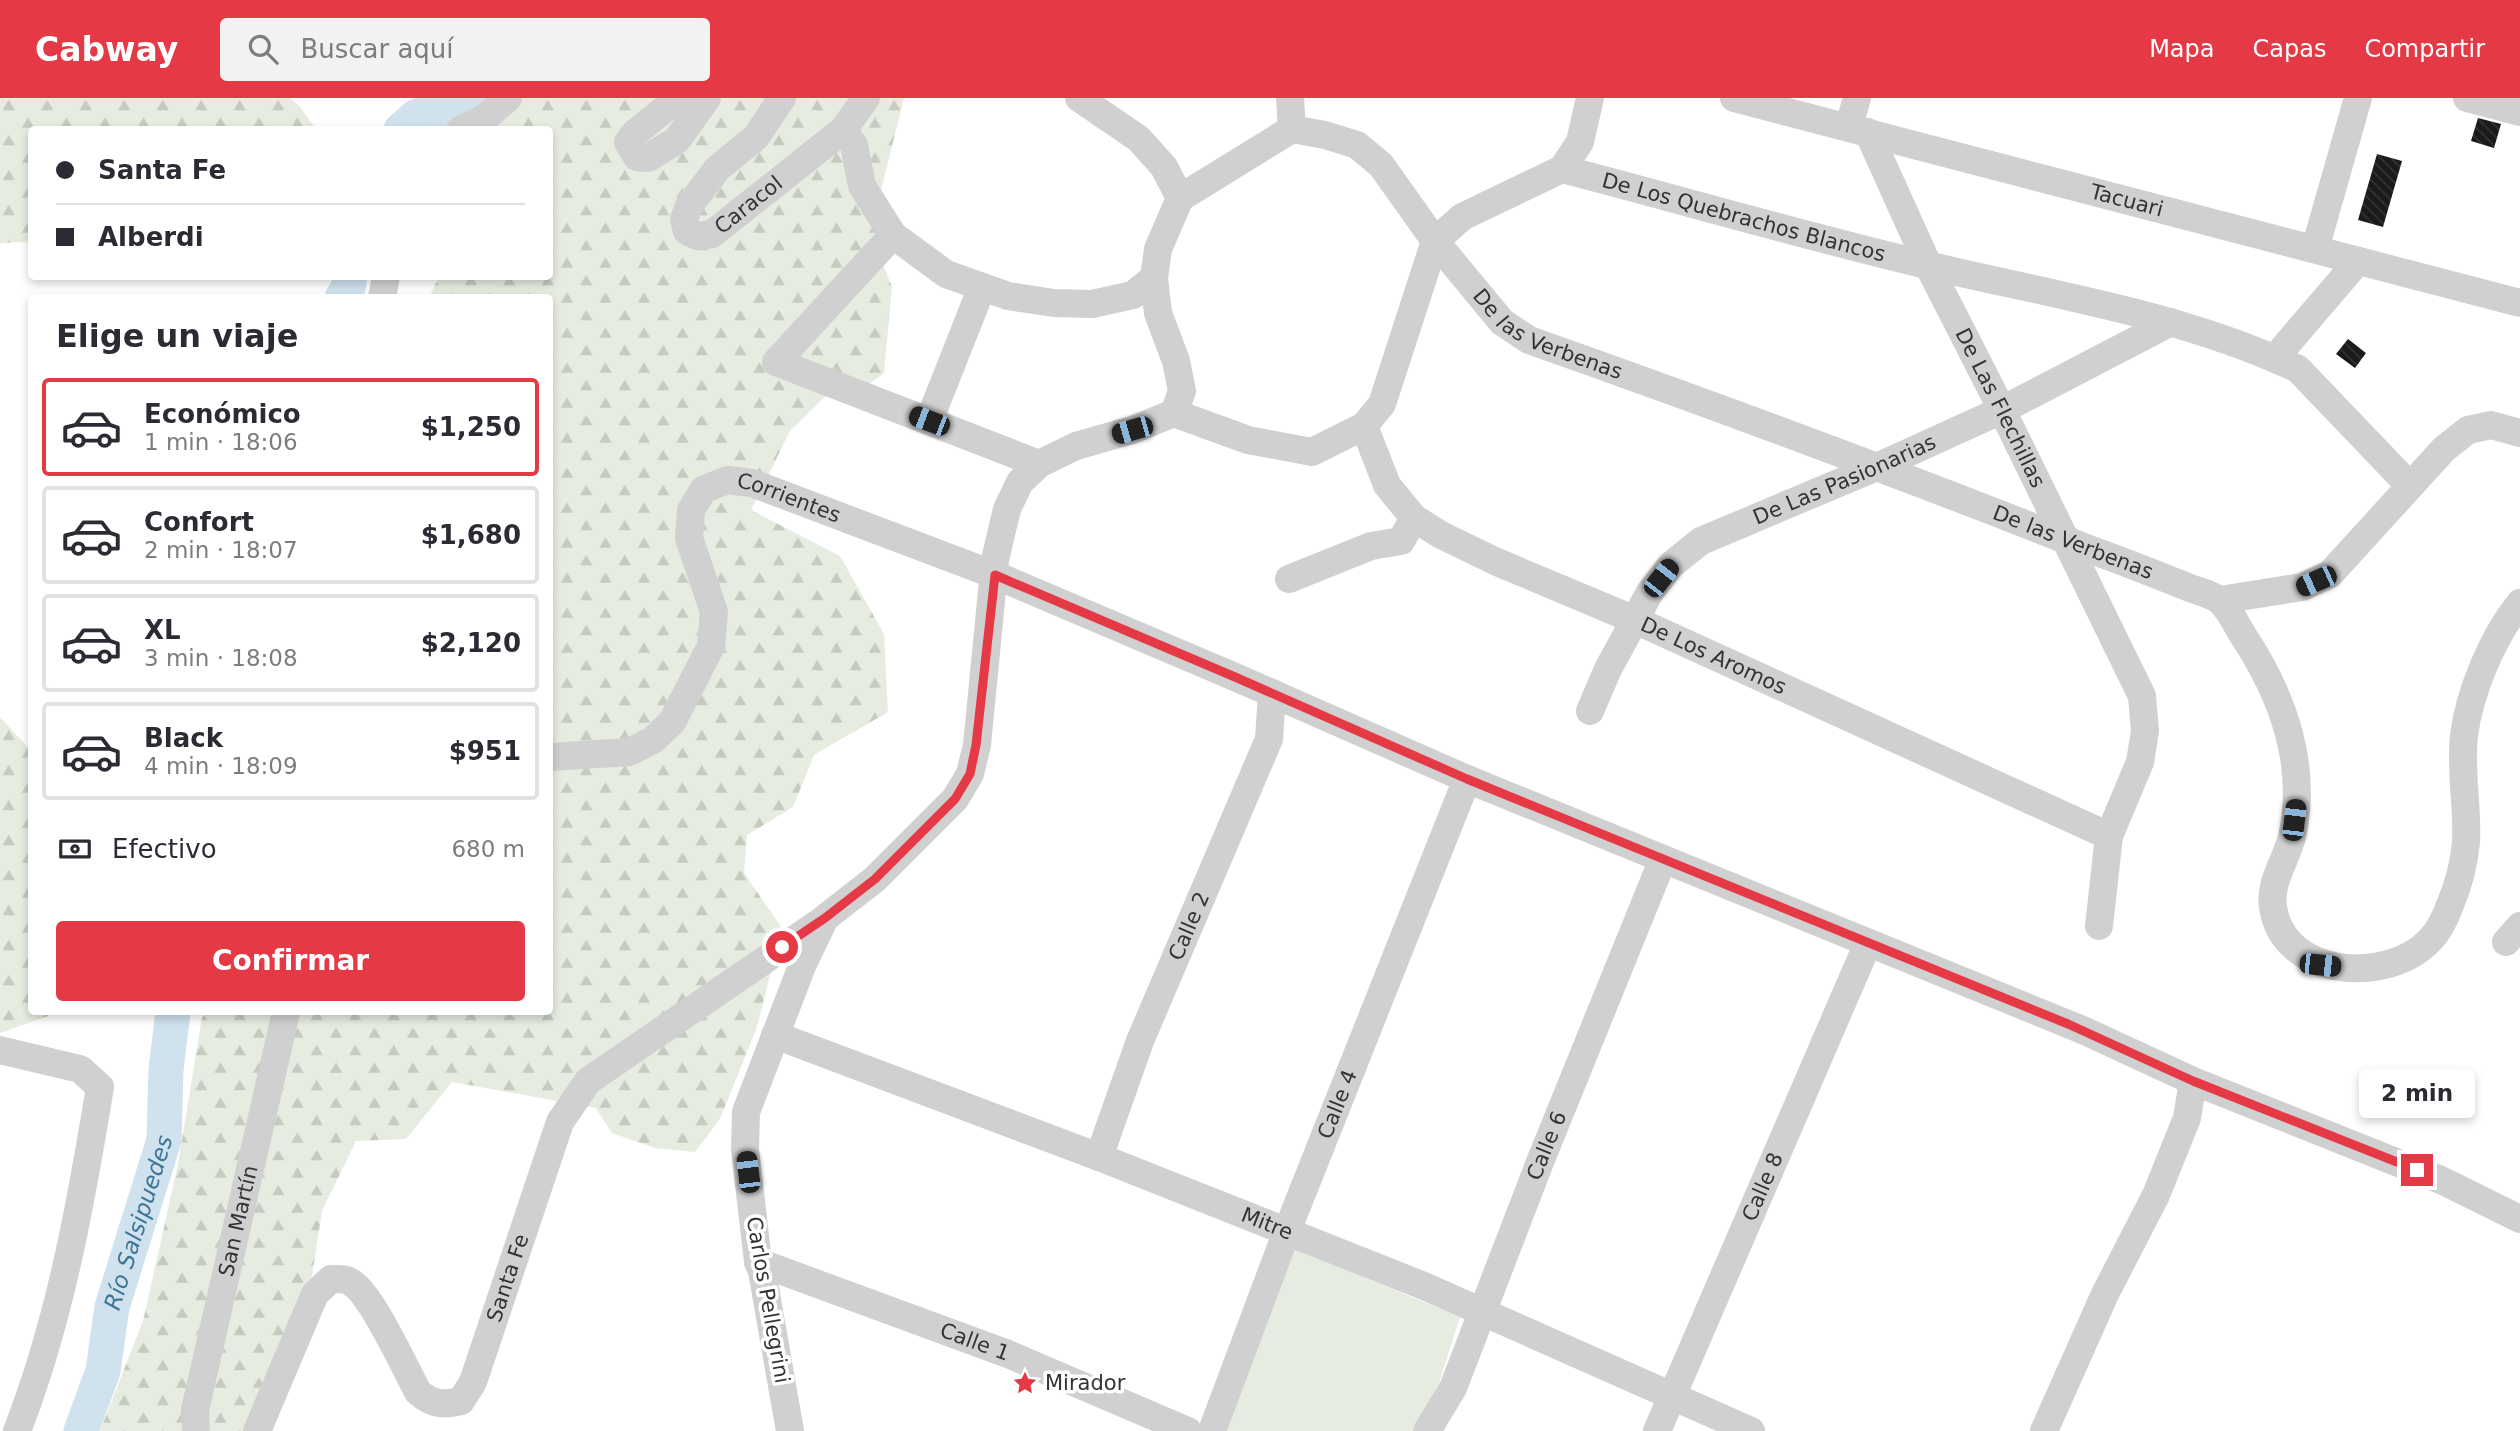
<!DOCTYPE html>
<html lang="es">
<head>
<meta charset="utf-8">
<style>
  body { margin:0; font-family:"DejaVu Sans",sans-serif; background:#f2f2f3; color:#2b2b33; height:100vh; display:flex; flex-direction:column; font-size:26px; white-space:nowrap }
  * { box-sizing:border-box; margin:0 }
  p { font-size:23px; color:#7c7c81 }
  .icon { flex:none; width:38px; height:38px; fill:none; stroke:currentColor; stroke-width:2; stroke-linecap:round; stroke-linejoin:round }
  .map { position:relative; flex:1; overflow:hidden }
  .sheet { position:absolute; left:28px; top:196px; width:525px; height:721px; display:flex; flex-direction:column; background:#fff; border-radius:7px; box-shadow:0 4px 10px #0003 }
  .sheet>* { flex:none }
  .hud { position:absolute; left:28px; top:28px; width:525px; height:154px; border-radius:7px; box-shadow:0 4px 10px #0003; display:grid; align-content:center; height:154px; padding:0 28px; background:#fff }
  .end { position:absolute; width:32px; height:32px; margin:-16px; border:9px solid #e63946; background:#fff; box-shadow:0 0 0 4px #fff }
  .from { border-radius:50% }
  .bubble { position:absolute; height:49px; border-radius:7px; background:#fff; box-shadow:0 4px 10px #0003; font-size:23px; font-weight:700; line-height:49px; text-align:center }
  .car { position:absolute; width:21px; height:42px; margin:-21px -10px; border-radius:9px; box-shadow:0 0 5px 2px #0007; background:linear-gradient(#222 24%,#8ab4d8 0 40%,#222 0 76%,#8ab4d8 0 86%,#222 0) }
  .hud b { display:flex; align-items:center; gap:24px; height:66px; font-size:26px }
  .hud b+b { border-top:2px solid #e1e1e2 }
  .hud i { width:18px; height:18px; background:#2b2b33 }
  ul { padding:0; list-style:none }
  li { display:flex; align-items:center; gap:21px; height:98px; margin:0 14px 10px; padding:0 14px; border:4px solid #e1e1e2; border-radius:7px }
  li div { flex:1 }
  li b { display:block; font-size:26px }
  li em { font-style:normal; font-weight:700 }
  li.selected { border-color:#e63946 }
  li>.icon { width:63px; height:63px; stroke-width:1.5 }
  h2 { padding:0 28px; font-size:32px; line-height:84px }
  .pay { display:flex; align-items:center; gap:18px; height:77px; padding:0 28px; font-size:26px }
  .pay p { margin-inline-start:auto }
  .action { display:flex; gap:14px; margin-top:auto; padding:14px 28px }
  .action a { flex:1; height:80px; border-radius:7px; background:#e63946; color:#fff; font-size:28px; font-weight:700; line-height:80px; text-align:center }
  header { display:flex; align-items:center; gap:42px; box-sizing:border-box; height:98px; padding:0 35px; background:#e63946; color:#fff }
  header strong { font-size:33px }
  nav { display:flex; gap:38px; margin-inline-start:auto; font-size:24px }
  .search { width:490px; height:63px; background:#f2f2f3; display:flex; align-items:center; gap:18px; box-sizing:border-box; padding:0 24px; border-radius:7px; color:#7c7c81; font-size:26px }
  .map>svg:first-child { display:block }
</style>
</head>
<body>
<header>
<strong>Cabway</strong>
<div class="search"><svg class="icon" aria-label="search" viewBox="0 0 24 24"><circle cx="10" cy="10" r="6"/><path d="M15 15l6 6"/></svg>Buscar aquí</div>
<nav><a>Mapa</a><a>Capas</a><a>Compartir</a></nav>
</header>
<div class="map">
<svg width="2520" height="1333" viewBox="0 0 2520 1333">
  <defs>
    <pattern id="forest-firs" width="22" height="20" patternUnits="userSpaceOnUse" patternTransform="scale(1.75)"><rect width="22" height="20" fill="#e6ecdf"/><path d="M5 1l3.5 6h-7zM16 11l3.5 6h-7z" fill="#c6cbc0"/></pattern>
    <pattern id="building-back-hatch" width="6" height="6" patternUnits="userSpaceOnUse" patternTransform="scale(1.75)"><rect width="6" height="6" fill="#1a1a1a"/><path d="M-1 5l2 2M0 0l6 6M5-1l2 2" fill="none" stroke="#333"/></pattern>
  </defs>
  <rect width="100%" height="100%" fill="#fff"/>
  <!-- green -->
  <path fill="#e6ecdf" d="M1295,1151l165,68 -21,66 -26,48h-188z"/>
  <!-- forest -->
  <path fill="url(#forest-firs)" d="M0,0h290l10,9 16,22 -284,1 -1,112 -31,1z
    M504,0h400l-25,100 -4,46 17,43 -8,86 -23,17 -25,-4 -46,45 -39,79 89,46 44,78 4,78 -74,43 -21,52 -46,28 -3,38 38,55 -25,99 -37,92 -25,33 -40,-4 -43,-15 -16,-25 -144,-26 -46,57 -50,2 -34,70 -10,65 -39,84 -22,71h-151l43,-110 35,-157 24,-147 8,-5h340v-714l-121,-1 10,-20 111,-1v-146l-64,-1z
    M0,619l31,34 1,261h17l-1,4 -48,17z"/>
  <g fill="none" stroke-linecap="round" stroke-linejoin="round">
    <!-- river -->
    <g stroke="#cfe2ee" stroke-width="35">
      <path d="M401,32l16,-14 49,-15 3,-3"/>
      <path d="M342,200l6,-10 2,-12"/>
      <path id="s1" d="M81,1333l22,-60 9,-64 52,-167 2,-70 7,-58"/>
    </g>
  </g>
  <!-- building -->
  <path fill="url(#building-back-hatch)" d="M2478,20l23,6 -7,24 -23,-7z
    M2377,56l25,7 -19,66 -25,-7z
    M2348,241l18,14 -11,15 -19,-14z"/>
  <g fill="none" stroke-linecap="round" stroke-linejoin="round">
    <!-- minor -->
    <g stroke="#d0d0d0" stroke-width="28">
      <path d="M678,0l-43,35 -7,9 9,15 11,1 29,-18 30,-42"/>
      <path id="s2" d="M782,0l-26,39 -39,32 -28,37 -5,13 3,12 10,5 15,-2 131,-104 23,-32"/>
      <path d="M1079,0l60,41 25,28 16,31 -22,51 -4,29 4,35 18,48 6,30 -8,22"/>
      <path d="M1290,0l2,31"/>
      <path id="s3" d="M1734,0l786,205"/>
      <path d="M2467,0l53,14"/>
      <path d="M1849,28l8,-28"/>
      <path d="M460,32l26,-13 22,-19"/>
      <path d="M843,32l11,15 8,41 31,49 53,39 62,22 46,7 38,1 41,-9 21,-17"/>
      <path id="s4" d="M1868,34l60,133 74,145 140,286 3,35 -5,31 -31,74 -10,90"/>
      <path d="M1562,71l18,-27 10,-44"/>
      <path id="s5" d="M1180,100l112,-69 33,6 32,10 24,20 54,76 67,81 27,18c190,67 378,137 565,211 31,11 61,23 91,35 11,5 29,8 37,17 9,9 15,23 22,34 39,59 64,129 48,200 -6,23 -23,46 -19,70 10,71 115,78 157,33 9,-9 16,-24 20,-35 9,-21 14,-41 16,-63 2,-35 -6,-70 -2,-106 5,-43 29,-100 56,-133"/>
      <path d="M893,137l-117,127 263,102"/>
      <path d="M2315,151l43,-151"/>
      <path d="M382,200l4,-22"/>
      <path d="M2275,260l83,-97"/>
      <path id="s6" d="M1174,315l74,27 64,12 52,-26 18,-22 53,-163 27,-24 100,-48c123,32 246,68 369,97 123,29 252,49 367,103l112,117"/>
      <path d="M929,323l53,-134"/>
      <path id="s7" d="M1364,328l23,59 27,33 27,17 56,27 138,58 474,216"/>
      <path d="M1289,481l82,-33 30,-5 13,-23"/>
      <path d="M2220,502l82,-13 28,-13 114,-125 24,-19 23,-5 29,8"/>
      <path id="s8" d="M1590,613l18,-42 42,-77 21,-27 30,-24 178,-75 123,-56 169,-88"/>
      <path id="s9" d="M550,659l79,-5 24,-12 19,-18 39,-76 3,-34 -25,-74 2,-28 13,-21 24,-9 24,3 243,92 240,102 232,102 618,252 108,50 248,99 79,39"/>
      <path d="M2506,844l14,-16"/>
      <path id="s10" d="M775,937l324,122 325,129 327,145"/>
      <path d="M0,952l80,19 20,18c-19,116 -40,234 -83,344"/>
      <path id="s11" d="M1099,1059l41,-116 129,-302 3,-46"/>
      <path id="s12" d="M758,1164l250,92 180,77"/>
      <path id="s13" d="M196,1333l-1,-21 91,-398"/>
      <path id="s14" d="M257,1333l58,-137 16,-15c8,0 15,-1 21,4 20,12 53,85 66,109 15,13 25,13 43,9l12,-19 87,-260 28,-41 235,-161"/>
      <path d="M790,1333l-28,-160 -4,-9 -13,-113 1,-37 56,-146 23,-48 50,-39 80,-80 15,-25 7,-29 18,-185 12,-51 13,-27 19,-18 37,-18 56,-16 42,-17"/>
      <path id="s15" d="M1212,1333l75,-200 180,-452"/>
      <path id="s16" d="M1427,1333l26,-43 87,-226 123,-303"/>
      <path id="s17" d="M1657,1333l211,-488"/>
      <path d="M2044,1333l61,-137 51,-99 31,-77 6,-37"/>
    </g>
  </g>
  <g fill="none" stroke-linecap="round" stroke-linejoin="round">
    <!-- route -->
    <path stroke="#e63946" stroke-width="9" d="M782,849l43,-29 50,-39 80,-80 15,-25 6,-29 19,-170 240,102 232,102 601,245 125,57 224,89"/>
  </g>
  <!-- icons -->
  <defs>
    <g id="sight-bare" transform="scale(1.89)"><path d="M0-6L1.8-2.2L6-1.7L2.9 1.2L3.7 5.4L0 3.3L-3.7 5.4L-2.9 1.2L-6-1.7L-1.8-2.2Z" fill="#e63946" stroke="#fff" stroke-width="2.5" paint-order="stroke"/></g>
  </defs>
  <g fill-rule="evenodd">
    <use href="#sight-bare" x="1025" y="1285"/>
  </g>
  <g text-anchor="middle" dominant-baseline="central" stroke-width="7" stroke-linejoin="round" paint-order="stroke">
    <!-- street labels -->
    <g font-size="21" fill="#333" stroke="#fff">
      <text stroke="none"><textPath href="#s3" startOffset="406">Tacuari</textPath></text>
      <text stroke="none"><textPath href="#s2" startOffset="243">Caracol</textPath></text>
      <text stroke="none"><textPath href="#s6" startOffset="737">De Los Quebrachos Blancos</textPath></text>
      <text stroke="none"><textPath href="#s5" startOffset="474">De las Verbenas</textPath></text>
      <text stroke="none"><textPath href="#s4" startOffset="306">De Las Flechillas</textPath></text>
      <text stroke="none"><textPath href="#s8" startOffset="362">De Las Pasionarias</textPath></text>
      <text stroke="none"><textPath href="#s9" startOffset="472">Corrientes</textPath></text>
      <text stroke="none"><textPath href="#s5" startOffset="1041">De las Verbenas</textPath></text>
      <text stroke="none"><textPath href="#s7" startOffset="436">De Los Aromos</textPath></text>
      <text stroke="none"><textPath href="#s11" startOffset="248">Calle 2</textPath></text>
      <text stroke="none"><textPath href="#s15" startOffset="350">Calle 4</textPath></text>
      <text stroke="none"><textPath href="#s16" startOffset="310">Calle 6</textPath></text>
      <text stroke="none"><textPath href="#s17" startOffset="266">Calle 8</textPath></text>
      <text stroke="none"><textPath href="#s13" startOffset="215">San Martín</textPath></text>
      <text stroke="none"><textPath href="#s10" startOffset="527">Mitre</textPath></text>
      <text stroke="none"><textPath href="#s14" startOffset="499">Santa Fe</textPath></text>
      <text transform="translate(768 1202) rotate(80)">Carlos Pellegrini</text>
      <text stroke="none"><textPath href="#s12" startOffset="231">Calle 1</textPath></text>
    </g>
    <!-- poi labels -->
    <g font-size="21" fill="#333" stroke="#fff" text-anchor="start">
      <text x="1045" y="1285">Mirador</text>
    </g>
    <!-- water labels -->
    <g font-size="23" font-style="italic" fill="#3f7597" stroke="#fff">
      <text stroke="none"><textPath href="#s1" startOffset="217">Río Salsipuedes</textPath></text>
    </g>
  </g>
</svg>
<i class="end from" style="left:782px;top:849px"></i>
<i class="end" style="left:2417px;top:1072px"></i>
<div class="bubble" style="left:2359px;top:971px;width:116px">2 min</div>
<i class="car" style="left:929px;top:323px;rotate:291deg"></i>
<i class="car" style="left:1132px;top:332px;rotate:254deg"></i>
<i class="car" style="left:1661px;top:480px;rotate:38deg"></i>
<i class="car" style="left:2316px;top:483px;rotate:246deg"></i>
<i class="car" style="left:2294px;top:722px;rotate:7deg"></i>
<i class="car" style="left:2320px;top:867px;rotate:96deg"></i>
<i class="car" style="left:748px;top:1074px;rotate:353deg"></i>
<div class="hud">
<b><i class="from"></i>Santa Fe</b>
<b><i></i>Alberdi</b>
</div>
<section class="sheet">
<h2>Elige un viaje</h2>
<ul>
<li class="selected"><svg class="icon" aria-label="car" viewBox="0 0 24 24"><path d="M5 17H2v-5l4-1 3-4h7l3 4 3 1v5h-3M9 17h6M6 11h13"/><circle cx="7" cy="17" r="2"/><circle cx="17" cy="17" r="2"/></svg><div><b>Económico</b><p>1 min · 18:06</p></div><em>$1,250</em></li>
<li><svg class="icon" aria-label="car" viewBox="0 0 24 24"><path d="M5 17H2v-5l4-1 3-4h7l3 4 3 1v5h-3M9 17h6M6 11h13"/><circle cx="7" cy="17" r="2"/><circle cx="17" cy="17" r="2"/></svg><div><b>Confort</b><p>2 min · 18:07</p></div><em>$1,680</em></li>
<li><svg class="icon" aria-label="car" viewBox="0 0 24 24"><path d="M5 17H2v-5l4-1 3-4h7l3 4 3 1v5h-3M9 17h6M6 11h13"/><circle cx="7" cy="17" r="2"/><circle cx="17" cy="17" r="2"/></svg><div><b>XL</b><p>3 min · 18:08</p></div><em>$2,120</em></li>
<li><svg class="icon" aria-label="car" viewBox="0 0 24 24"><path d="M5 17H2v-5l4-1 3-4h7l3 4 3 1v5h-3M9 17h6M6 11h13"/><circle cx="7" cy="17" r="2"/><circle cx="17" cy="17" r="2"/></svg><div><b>Black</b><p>4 min · 18:09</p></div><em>$951</em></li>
</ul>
<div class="pay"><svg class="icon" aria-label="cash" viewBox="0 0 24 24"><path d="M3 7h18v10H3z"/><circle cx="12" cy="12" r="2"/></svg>Efectivo<p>680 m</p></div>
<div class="action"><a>Confirmar</a></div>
</section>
</div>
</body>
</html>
